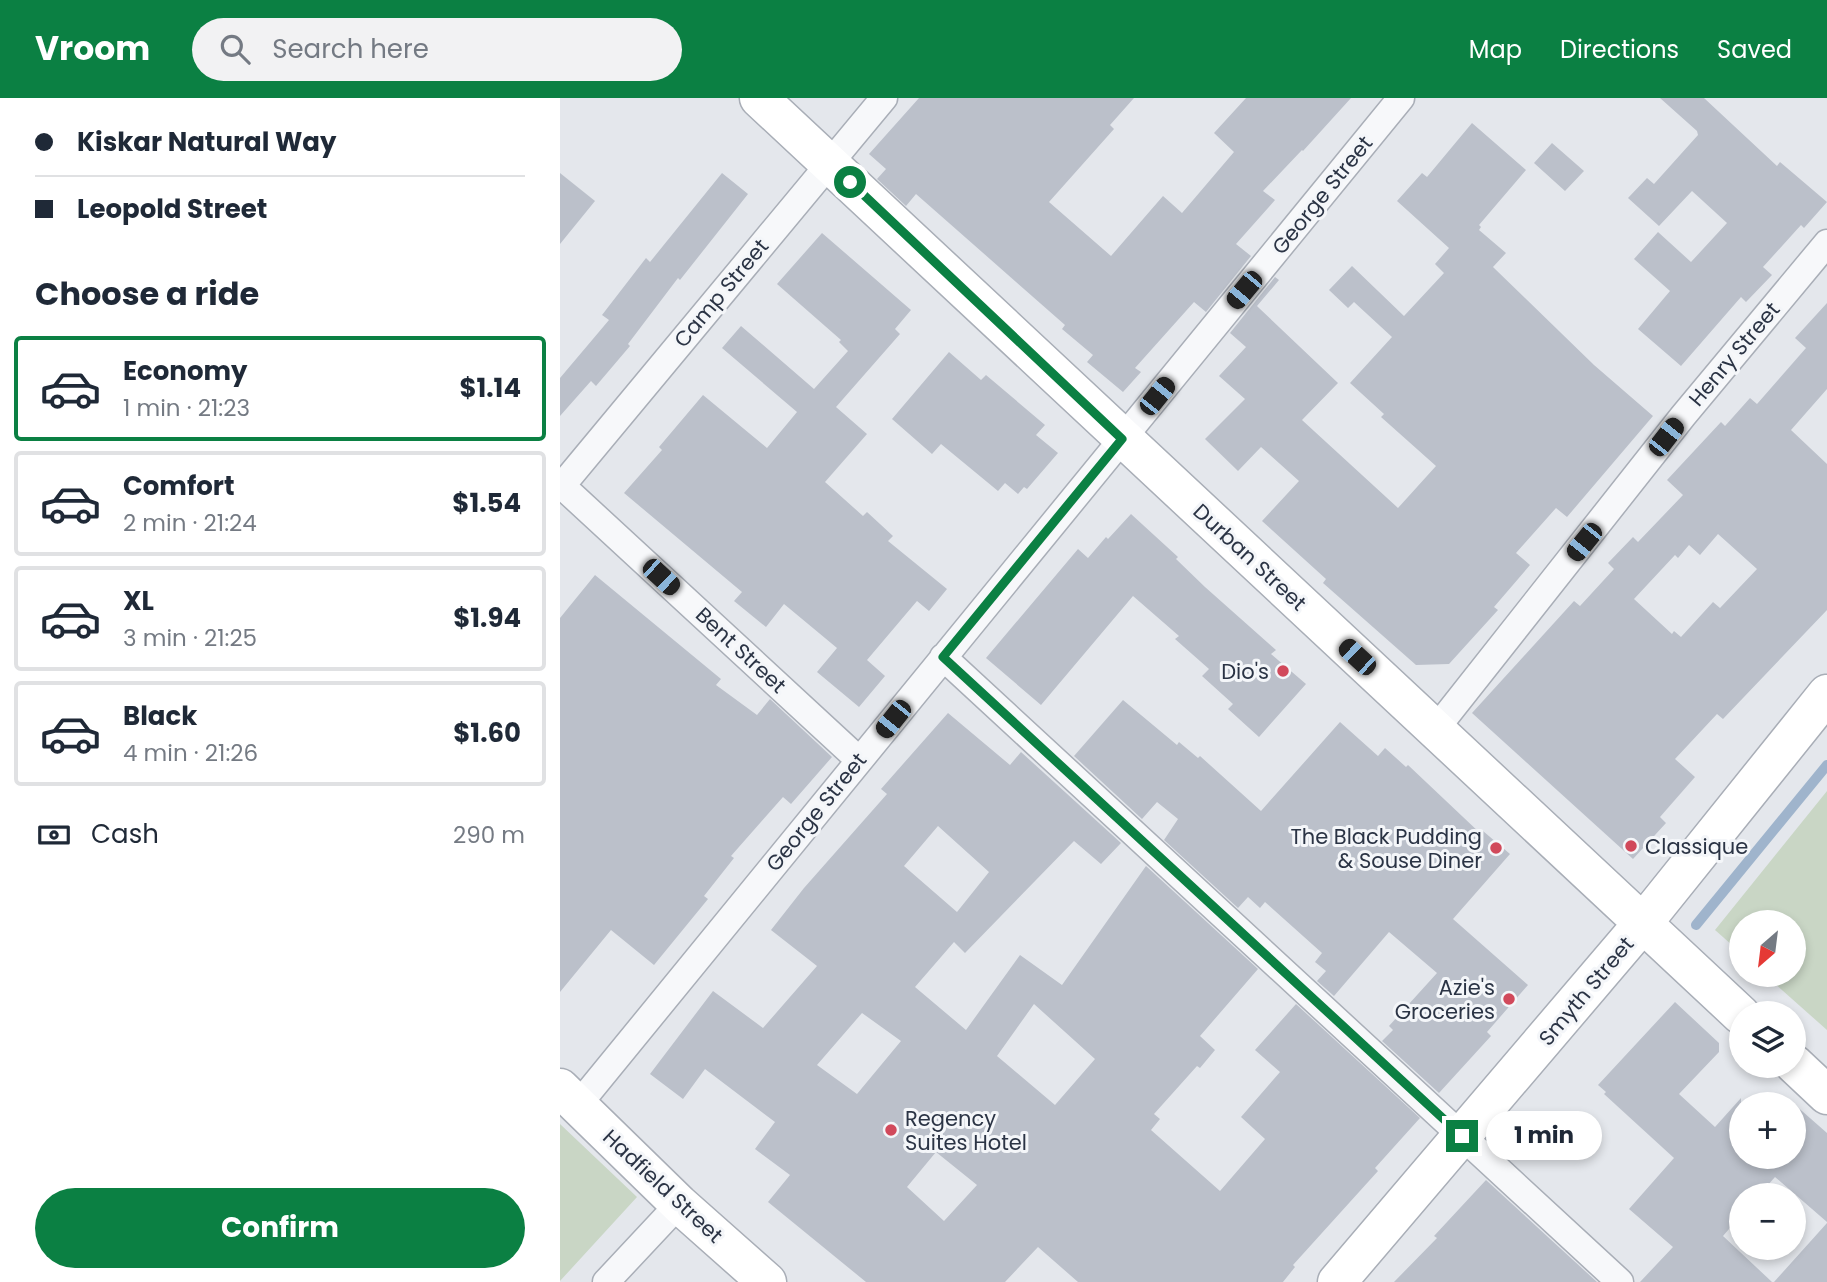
<!DOCTYPE html>
<html lang="en">
<head>
<meta charset="utf-8">
<style>
  body { margin:0; font-family:Poppins,sans-serif; background:#f2f2f3; color:#1f2937; height:100vh; display:flex; flex-direction:column; font-size:26px; white-space:nowrap }
  * { box-sizing:border-box; margin:0 }
  p { font-size:23px; color:#747a83 }
  .icon { flex:none; width:38px; height:38px; fill:none; stroke:currentColor; stroke-width:2; stroke-linecap:round; stroke-linejoin:round }
  .map { position:relative; flex:1; overflow:hidden }
  .sheet { display:flex; flex-direction:column; background:#fff; width:560px }
  .sheet>* { flex:none }
  .top-card { display:grid; align-content:center; height:154px; padding:0 35px; background:#fff }
  .needle { width:46px; rotate:208deg }
  .tools { position:absolute; left:1169px; top:812px; display:grid; gap:14px }
  .tools a { display:grid; place-items:center; width:77px; height:77px; border-radius:50%; background:#fff; box-shadow:0 4px 10px #0003; font-size:35px }
  .end { position:absolute; width:32px; height:32px; margin:-16px; border:9px solid #0b8043; background:#fff; box-shadow:0 0 0 4px #fff }
  .from { border-radius:50% }
  .bubble { position:absolute; height:49px; border-radius:24px; background:#fff; box-shadow:0 4px 10px #0003; font-size:23px; font-weight:700; line-height:49px; text-align:center }
  .car { position:absolute; width:21px; height:42px; margin:-21px -10px; border-radius:9px; box-shadow:0 0 5px 2px #0007; background:linear-gradient(#222 24%,#8ab4d8 0 40%,#222 0 76%,#8ab4d8 0 86%,#222 0) }
  .top-card b { display:flex; align-items:center; gap:24px; height:66px; font-size:26px }
  .top-card b+b { border-top:2px solid #e0e1e3 }
  .top-card i { width:18px; height:18px; background:#1f2937 }
  ul { padding:0; list-style:none }
  li { display:flex; align-items:center; gap:21px; height:105px; margin:0 14px 10px; padding:0 21px; border:4px solid #e0e1e3; border-radius:7px }
  li div { flex:1 }
  li b { display:block; font-size:26px }
  li em { font-style:normal; font-weight:700 }
  li.current { border-color:#0b8043 }
  li>.icon { width:63px; height:63px; stroke-width:1.5 }
  h2 { padding:0 35px; font-size:32px; line-height:84px }
  .pay { display:flex; align-items:center; gap:18px; height:77px; padding:0 35px; font-size:26px }
  .pay p { margin-inline-start:auto }
  .button { display:flex; gap:14px; margin-top:auto; padding:14px 35px }
  .button a { flex:1; height:80px; border-radius:42px; background:#0b8043; color:#fff; font-size:28px; font-weight:700; line-height:80px; text-align:center }
  header { display:flex; align-items:center; gap:42px; box-sizing:border-box; height:98px; padding:0 35px; background:#0b8043; color:#fff }
  header strong { font-size:33px }
  nav { display:flex; gap:38px; margin-inline-start:auto; font-size:24px }
  .search { width:490px; height:63px; background:#f2f2f3; display:flex; align-items:center; gap:18px; box-sizing:border-box; padding:0 24px; border-radius:38px; color:#747a83; font-size:26px }
  main { display:flex; flex:1; min-height:0 }
  .map>svg:first-child { display:block }
</style>
</head>
<body>
<header>
<strong>Vroom</strong>
<div class="search"><svg class="icon" aria-label="search" viewBox="0 0 24 24"><circle cx="10" cy="10" r="6"/><path d="M15 15l6 6"/></svg>Search here</div>
<nav><a>Map</a><a>Directions</a><a>Saved</a></nav>
</header>
<main>
<section class="sheet">
<div class="top-card">
<b><i class="from"></i>Kiskar Natural Way</b>
<b><i></i>Leopold Street</b>
</div>
<h2>Choose a ride</h2>
<ul>
<li class="current"><svg class="icon" aria-label="car" viewBox="0 0 24 24"><path d="M5 17H2v-5l4-1 3-4h7l3 4 3 1v5h-3M9 17h6M6 11h13"/><circle cx="7" cy="17" r="2"/><circle cx="17" cy="17" r="2"/></svg><div><b>Economy</b><p>1 min · 21:23</p></div><em>$1.14</em></li>
<li><svg class="icon" aria-label="car" viewBox="0 0 24 24"><path d="M5 17H2v-5l4-1 3-4h7l3 4 3 1v5h-3M9 17h6M6 11h13"/><circle cx="7" cy="17" r="2"/><circle cx="17" cy="17" r="2"/></svg><div><b>Comfort</b><p>2 min · 21:24</p></div><em>$1.54</em></li>
<li><svg class="icon" aria-label="car" viewBox="0 0 24 24"><path d="M5 17H2v-5l4-1 3-4h7l3 4 3 1v5h-3M9 17h6M6 11h13"/><circle cx="7" cy="17" r="2"/><circle cx="17" cy="17" r="2"/></svg><div><b>XL</b><p>3 min · 21:25</p></div><em>$1.94</em></li>
<li><svg class="icon" aria-label="car" viewBox="0 0 24 24"><path d="M5 17H2v-5l4-1 3-4h7l3 4 3 1v5h-3M9 17h6M6 11h13"/><circle cx="7" cy="17" r="2"/><circle cx="17" cy="17" r="2"/></svg><div><b>Black</b><p>4 min · 21:26</p></div><em>$1.60</em></li>
</ul>
<div class="pay"><svg class="icon" aria-label="cash" viewBox="0 0 24 24"><path d="M3 7h18v10H3z"/><circle cx="12" cy="12" r="2"/></svg>Cash<p>290 m</p></div>
<div class="button"><a>Confirm</a></div>
</section>
<div class="map">
<svg width="1267" height="1184" viewBox="0 0 1267 1184">
  <rect width="100%" height="100%" fill="#e4e7ec"/>
  <!-- green -->
  <path fill="#c9d6c5" d="M1267,693v239l-62,-55h29v-53h-53v31l-26,-23z
    M0,1026l77,73 -77,84z"/>
  <g fill="none" stroke-linecap="round" stroke-linejoin="round">
    <!-- stream -->
    <path stroke="#9fb4cc" stroke-width="10" d="M1136,827l131,-160"/>
  </g>
  <!-- building -->
  <path fill="#bbc0ca" fill-rule="evenodd" d="M359,0h215l-24,27 4,4 -65,73 62,54 52,-60 19,17 52,-61 -20,-19 32,-35h105l-48,53 -1,-1 -39,41 12,9 -39,44 15,12 -45,56 -12,-10 -59,66 6,4 -18,20 -36,-30 6,-7 -31,-26 3,-4 -149,-131 -10,12 -29,-27 9,-10 -17,-15z
    M1100,0h44l73,68 3,-4 47,40 -23,26 -3,-3 -38,42 9,8 -26,27 -5,-5 -60,69 -43,-37 32,-38 -36,-32 24,-27 33,30 36,-39 -35,-32 -33,35 -31,-28 19,-20 7,6 44,-49 -1,-4z
    M912,25l54,47 -47,55 2,2 -2,3 27,23 -13,14 101,98 59,51 -86,101 -11,-9 -40,45 14,12 -36,42 4,3 -49,54 -33,1 -93,-82 3,-4 -64,-58 37,-40 -38,-34 -23,24 -33,-32 40,-40 -26,-23 27,-29 -16,-14 45,-56 4,3 -22,26 2,2 79,75 -36,37 96,88 38,-42 -55,-49 3,-3 -34,-31 42,-46 -38,-35 -6,6 -19,-18 23,-24 52,50 40,-43 -9,-9 14,-16 -52,-47 25,-28 5,4z
    M992,45l32,28 -19,20 -31,-28z
    M0,75l35,28 -35,43z
    M162,75l26,21 -68,86 -2,-2 -50,66 2,2 -34,40 -5,-5 -31,35v-38l49,-58 -7,-5 44,-57 4,4z
    M262,135l89,77 -16,19 5,5 -64,73 31,27 -42,48 38,34 4,-4 26,24 -5,5 59,48 -18,22 -12,-10 -50,59 18,16 -26,31 -42,-35 20,-24 -53,-44 -18,23 -32,-26 8,-9 -118,-99 38,-43 -3,-3 44,-52 64,53 30,-36 -75,-64 19,-22 73,63 34,-38 -9,-9 2,-2 -64,-56z
    M1267,205v86l-36,41 36,34v146l-104,109 -6,-5 -42,45 20,18 -35,40 6,6 -33,36 -161,-146 102,-112 6,5 34,-37 -6,-6 25,-26 5,5 45,-47 -16,-15 54,-58 4,4 25,-28 7,6 49,-56 -11,-10zM1158,436l39,35 -37,39 -7,-6 -32,35 -7,-6 -2,3 -38,-35 41,-44 3,3 11,-13 11,10z
    M389,254l32,28 5,-5 59,50 -9,10 22,18 -31,36 -3,-2 -6,7 -13,-11 -7,8 -57,-47 -9,10 -40,-35z
    M571,416l47,43 -2,2 29,28 71,63 -5,4 35,30 -47,53 -31,-28 5,-5 -31,-28 7,-7 -34,-30 4,-3 -46,-40 -92,109 -55,-47 92,-109 10,9 18,-21 2,2z
    M35,477l126,104 -5,6 41,30 13,-16 62,58 -41,47 -8,-7 -52,59 3,2 -30,38 4,3 -54,66 -43,-35 -51,62v-374z
    M563,602l54,45 2,-3 19,16 2,-2 61,55 79,-89 38,34 7,-8 21,19 2,-2 73,69 2,-3 27,23 -57,65 75,66 -41,47 4,4 -52,57 -57,-52 11,-11 -4,-4 48,-53 -48,-41 -55,64 -17,-15 9,-10 -11,-9 7,-9 -57,-51 -5,6 -12,-11 -10,11 -74,-68 14,-21 -21,-17 -15,17 -68,-63z
    M388,615l62,52 11,-13 100,91 -20,21 -27,-23 -109,112 -11,-11 -39,45 51,43 54,-75 42,30 84,-119 112,103 -58,67 15,14 -15,18 -3,-2 -43,48 6,5 -9,11 69,61 45,-52 -24,-22 39,-45 -25,-22 41,-46 124,114 -45,50 3,3 -85,94 2,2 -12,15h-205l-40,-35 -33,35h-139l-98,-80 22,-27 -35,-26 20,-27 -70,-53 -22,30 -33,-25 63,-83 50,37 54,-62 -46,-36 33,-42 83,-94 -6,-5zM378,728l51,46 -32,40 -53,-46zM474,906l61,55 -40,46 -58,-49zM302,915l39,28 -44,53 -40,-29zM376,1054l41,33 -33,36 -37,-34z
    M1115,904l44,41v9l-40,42 36,33 26,-29v59h53v-53l33,29v89l-52,-45 -16,18h-18v20l-18,21 49,46h-132l33,-35 -44,-38 45,-51 -70,-64 2,-2 -8,-7z
    M926,1082l111,102h-203l43,-44 -3,-2z
    M1267,1125v59h-53z"/>
  <g fill="none" stroke-linecap="round" stroke-linejoin="round">
    <!-- street casing -->
    <g stroke="#a9aeb7" stroke-width="29">
      <path id="street" d="M0,386l299,276
        M0,390l324,-390
        M383,559l677,625
        M875,632l248,-314 144,-173
        M18,1007l823,-1007
        M46,1184l73,-78"/>
    </g>
    <!-- secondary casing -->
    <g stroke="#a9aeb7" stroke-width="41">
      <path id="secondary" d="M199,0l982,917
        M1234,966l33,31
        M0,990l119,116 88,78
        M777,1184l306,-359 184,-229"/>
    </g>
    <!-- street -->
    <use href="#street" stroke="#f7f8fa" stroke-width="26"/>
    <!-- secondary -->
    <use href="#secondary" stroke="#fff" stroke-width="38"/>
  </g>
  <g fill="none" stroke-linecap="round" stroke-linejoin="round">
    <!-- route -->
    <path stroke="#0b8043" stroke-width="9" d="M290,84l272,257 -179,218 519,479"/>
  </g>
  <!-- markers -->
  <g fill="#d1495b" stroke="#f4f6f9" stroke-width="2.5">
    <circle cx="723" cy="573" r="7"/>
    <circle cx="1071" cy="748" r="7"/>
    <circle cx="936" cy="750" r="7"/>
    <circle cx="949" cy="901" r="7"/>
    <circle cx="331" cy="1032" r="7"/>
  </g>
  <g text-anchor="middle" dominant-baseline="central" stroke-width="6" stroke-linejoin="round" paint-order="stroke">
    <!-- street labels -->
    <g font-size="21" fill="#2b3445" stroke="#f4f6f9">
      <text transform="translate(762 97) rotate(-51)">George Street</text>
      <text transform="translate(161 195) rotate(-50)">Camp Street</text>
      <text transform="translate(1174 256) rotate(-50)">Henry Street</text>
      <text transform="translate(690 459) rotate(43)">Durban Street</text>
      <text transform="translate(181 552) rotate(43)">Bent Street</text>
      <text transform="translate(256 714) rotate(-51)">George Street</text>
      <text transform="translate(1026 893) rotate(-50)">Smyth Street</text>
      <text transform="translate(103 1088) rotate(43)">Hadfield Street</text>
    </g>
    <!-- poi labels -->
    <g font-size="21" fill="#2b3445" stroke="#f4f6f9" text-anchor="end">
      <text x="709" y="573">Dio's</text>
      <text x="922" y="738">The Black Pudding<tspan x="922" dy="24">&amp; Souse Diner</tspan></text>
      <text x="1085" y="748" text-anchor="start">Classique</text>
      <text x="935" y="889">Azie's<tspan x="935" dy="24">Groceries</tspan></text>
      <text x="345" y="1020" text-anchor="start">Regency<tspan x="345" dy="24">Suites Hotel</tspan></text>
    </g>
  </g>
</svg>
<div class="tools">
<a><svg class="needle" viewBox="-14 -14 28 28"><path d="M0-13l5 13h-10z" fill="#e53935"/><path d="M0 13l5-13h-10z" fill="#747a83"/></svg></a>
<a><svg class="icon" aria-label="layers" viewBox="0 0 24 24"><path d="M12 4l9 5-9 5-9-5zM3 14l9 5 9-5"/></svg></a>
<a>+</a>
<a>−</a>
</div>
<i class="end from" style="left:290px;top:84px"></i>
<i class="end" style="left:902px;top:1038px"></i>
<div class="bubble" style="left:926px;top:1013px;width:116px">1 min</div>
<i class="car" style="left:684px;top:192px;rotate:220deg"></i>
<i class="car" style="left:597px;top:298px;rotate:39deg"></i>
<i class="car" style="left:1106px;top:339px;rotate:38deg"></i>
<i class="car" style="left:1024px;top:444px;rotate:219deg"></i>
<i class="car" style="left:101px;top:479px;rotate:133deg"></i>
<i class="car" style="left:797px;top:559px;rotate:313deg"></i>
<i class="car" style="left:333px;top:621px;rotate:219deg"></i>
</div>
</main>
</body>
</html>
